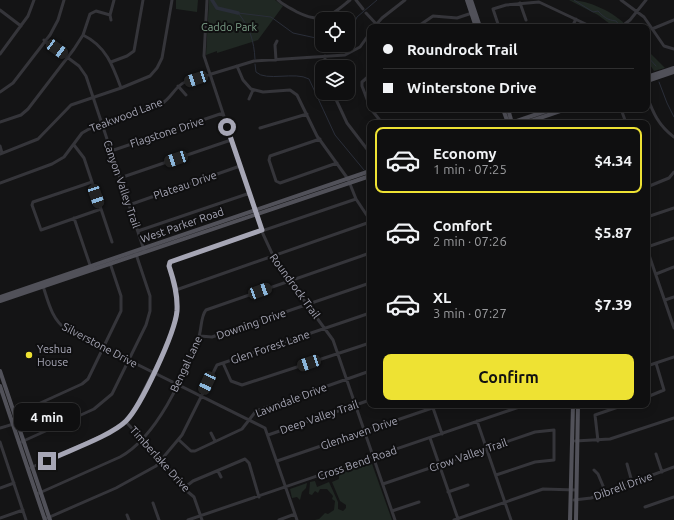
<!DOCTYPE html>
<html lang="en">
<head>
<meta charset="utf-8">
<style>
  body { margin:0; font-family:Ubuntu,sans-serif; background:#181819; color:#f1f3f6; height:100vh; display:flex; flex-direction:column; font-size:15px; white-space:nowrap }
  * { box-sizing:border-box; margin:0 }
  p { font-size:13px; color:#9b9c9f }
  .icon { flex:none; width:22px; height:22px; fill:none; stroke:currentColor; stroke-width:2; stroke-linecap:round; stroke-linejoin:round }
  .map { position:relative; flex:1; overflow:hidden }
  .side { position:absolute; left:367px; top:120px; width:283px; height:288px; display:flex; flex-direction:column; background:#0f0f10; border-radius:8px; box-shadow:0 2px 10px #0003,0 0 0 1px #2f2f30 }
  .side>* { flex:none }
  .top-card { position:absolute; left:367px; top:24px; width:283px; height:88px; border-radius:8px; box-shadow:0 2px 10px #0003,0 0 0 1px #2f2f30; display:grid; align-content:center; height:88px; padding:0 16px; background:#0f0f10 }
  .controls { position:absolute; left:315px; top:12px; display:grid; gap:8px }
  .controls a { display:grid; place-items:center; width:40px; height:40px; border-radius:8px; background:#0f0f10; box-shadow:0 2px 10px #0003,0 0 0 1px #2f2f30; font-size:20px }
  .end { position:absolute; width:18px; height:18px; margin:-9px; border:5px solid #a6a6b5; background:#111; box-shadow:0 0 0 2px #111 }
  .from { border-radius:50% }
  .bubble { position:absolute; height:28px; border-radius:8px; background:#0f0f10; box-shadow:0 2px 10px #0003,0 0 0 1px #2f2f30; font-size:13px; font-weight:700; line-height:28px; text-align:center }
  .car { position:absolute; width:12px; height:24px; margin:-12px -6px; border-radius:5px; box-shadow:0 0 3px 1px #0007; background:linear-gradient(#222 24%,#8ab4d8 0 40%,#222 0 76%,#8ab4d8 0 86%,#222 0) }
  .top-card b { display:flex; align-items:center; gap:14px; height:38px; font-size:15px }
  .top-card b+b { border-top:1px solid #2f2f30 }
  .top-card i { width:10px; height:10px; background:#f1f3f6 }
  ul { padding:7px 0 0; list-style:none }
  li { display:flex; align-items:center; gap:12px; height:66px; margin:0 8px 6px; padding:0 8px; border:2px solid transparent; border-radius:8px }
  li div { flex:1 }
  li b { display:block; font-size:15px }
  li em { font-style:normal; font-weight:700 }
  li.current { border-color:#eee233 }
  li>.icon { width:36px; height:36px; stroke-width:1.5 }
  .cta { display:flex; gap:8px; margin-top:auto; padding:8px 16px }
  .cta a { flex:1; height:46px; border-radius:8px; background:#eee233; color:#111; font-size:16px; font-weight:700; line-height:46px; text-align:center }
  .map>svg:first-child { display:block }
</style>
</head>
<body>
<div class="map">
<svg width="674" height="520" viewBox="0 0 674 520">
  <rect width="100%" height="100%" fill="#141415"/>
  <!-- green -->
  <path fill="#202823" d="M176,0h22l-1,12 -21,-3z
    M209,0h66l8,6 -25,34 -41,13v-2l-11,4z
    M569,0c20,0 45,12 59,27h-14l-16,-12z
    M647,50l18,18 -11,3 -7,-11z
    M371,461l21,59h-77l4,-1 6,-6 3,1 6,-4 1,-9 -3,-2 1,-3 -6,-7h-7l-2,4 -3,-2 -3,4 -3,-1 1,-12 5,-1 2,6 12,-5 9,20v7l5,2 3,-3v-3l-6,-4 -8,-19 7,-3v-5l-2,-1 -6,4 -1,-2z
    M307,483l-1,5 -4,4 -2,8 -3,-3 -5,1 -2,-9z"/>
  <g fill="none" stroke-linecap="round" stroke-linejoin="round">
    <!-- stream -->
    <path stroke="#2a2e39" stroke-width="1" d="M574,0l19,12 5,-1c6,6 9,9 18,10l5,6
      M238,13l33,4 22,16 23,5 6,-2
      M239,14c11,14 15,27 16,45
      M348,35l9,-18 20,-17
      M647,56l9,10
      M255,64l1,8c10,10 39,-1 53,7l26,56 29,35
      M659,82l8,21 7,14
      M367,179l3,10"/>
    <!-- river -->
    <path stroke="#2a2e39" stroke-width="3.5" d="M212,0l5,8 21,5"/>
    <!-- minor -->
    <path stroke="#35353a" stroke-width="3" d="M207,0l-3,56 59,178 13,28 57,78 62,180
      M278,0c5,5 12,8 19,12 26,13 33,4 53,-12
      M356,0l7,9
      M621,0l23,17 20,29 10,3
      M520,3l6,17
      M0,10l21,16
      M366,13l13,14
      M111,20l-1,-5 4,-15
      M374,27l8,-9 23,-18
      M417,27l16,-11 24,2 15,-5
      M499,27l-6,-18 13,-4 33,-3 53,25
      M572,27l4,-8
      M621,27l9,-7 16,-20
      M652,29l22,-9
      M83,35c23,11 30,31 38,53
      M44,40l35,26 7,10 58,174
      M0,54l28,-38 6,-16
      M325,56v11
      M276,60l-1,-15 2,-4
      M111,62l16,-6 7,-5 9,-51
      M237,66l6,14 8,9 12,3 27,-2 7,5 20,41 31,43 8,20 14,21
      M370,75l-8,7v4l8,21
      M178,86l8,9
      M0,92l13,-9 37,-48 8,-15 6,-20
      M333,93l14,30 23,30
      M647,96c6,17 12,30 27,41
      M249,99l4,-9
      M371,109l11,14
      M621,109l5,14
      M0,122l21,-7 7,-6 46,-60 9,-14 7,-21 6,-3 14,4
      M260,128l47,-14
      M320,139l-50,17 -1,4 7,21 4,2 57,-20
      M74,145l10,13 28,84
      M0,146l2,7
      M111,151l112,-38
      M0,154l38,-15 33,-34 50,-17 29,-12 7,-8 5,-10 10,-58
      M120,178l111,-38
      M92,182l-59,20 -1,3 9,25 60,-21
      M0,183l52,-19 12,-7 18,-24 7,-4 72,-25c11,-6 13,-17 24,-22l69,-21 91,-6 15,-8 10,-14
      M647,187l22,-9 5,-6
      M129,205l111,-39
      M647,217l27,-9
      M74,218l17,50
      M138,231l112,-38
      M647,247l27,-9
      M647,249l27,79
      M656,274l18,-7
      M43,286c5,15 9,34 23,43l199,99 32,92
      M176,290l194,-68
      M665,300l9,-3
      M200,336l12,1 158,-54
      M223,363l8,18 11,4 128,-42
      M647,366l27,-9
      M647,397l17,-7 -8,-27
      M432,405l10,29
      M14,415l68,-31 6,-5 33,-68v-15l-11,-33
      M125,421l42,44 14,21 13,11 8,23
      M477,421l34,99
      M0,428l17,-5
      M211,433l4,8
      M268,435l102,-35
      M430,438l28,81
      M179,440l12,11h4l47,-22 14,-18 114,-40
      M575,441l35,-2 64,-21
      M598,441l-3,-26 29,-10
      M0,442l26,78
      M19,443l75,-34 18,-15 34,-69 4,-14v-15l-14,-42
      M656,454l6,18
      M277,461l164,-56
      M627,464l5,18
      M28,469l82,-37 15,-11 9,-11 33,-65 8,-22 2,-27 -8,-30 1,-4 186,-63
      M594,470l4,4 8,19
      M218,471l3,6
      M383,484l152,-52 19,-2v30l-19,2 -39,13
      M0,488l14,-5
      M184,488l9,-7 52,-22 4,4 10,34
      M448,492l20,-7
      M37,494l83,-37c37,-20 63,-80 78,-118 4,-8 2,-22 8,-29l164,-57
      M574,500l17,-2 83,-31
      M153,503l6,17
      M645,507l29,-10
      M392,511l27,-9
      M127,515l2,5
      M0,518l23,-8
      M45,519l71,-31 40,-22 26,-31 35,-70 153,-52
      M188,520l337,-115
      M279,520l16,-6
      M454,520l89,-31 33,1"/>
    <!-- major -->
    <path stroke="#515159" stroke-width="4" d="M467,0l9,27
      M471,0l9,27
      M647,77l27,-9
      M647,81l27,-9
      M503,109l5,14
      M508,109l4,14
      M511,123l41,-14
      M525,123l41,-14
      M0,297l370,-126
      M0,301l370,-125
      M0,371l50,149
      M0,386l45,134
      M570,520l3,-115
      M576,520l2,-115"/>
  </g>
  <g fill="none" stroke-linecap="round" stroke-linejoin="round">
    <!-- route -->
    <path stroke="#a6a6b5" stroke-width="5" d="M47,461c20,-10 64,-25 79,-40 15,-15 49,-88 51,-110 1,-16 -3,-30 -8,-45l1,-4 92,-32 -35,-103"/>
  </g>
  <!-- markers -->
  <circle fill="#eee233" stroke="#0f0f10" stroke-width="1.5" cx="29" cy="355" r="4"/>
  <g text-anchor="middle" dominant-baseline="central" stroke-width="4" stroke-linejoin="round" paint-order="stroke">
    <!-- park labels -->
    <g font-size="11" fill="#7da089" stroke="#0f0f10">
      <text x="229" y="27">Caddo Park</text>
    </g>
    <!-- street labels -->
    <g font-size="11" fill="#a6a6b5" stroke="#0f0f10">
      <text transform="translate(126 115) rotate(-21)">Teakwood Lane</text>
      <text transform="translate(167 132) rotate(-18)">Flagstone Drive</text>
      <text transform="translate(122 184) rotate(71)">Canyon Valley Trail</text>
      <text transform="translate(185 185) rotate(-19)">Plateau Drive</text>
      <text transform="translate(182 225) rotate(-19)">West Parker Road</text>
      <text transform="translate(295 286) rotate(54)">Roundrock Trail</text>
      <text transform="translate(251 324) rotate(-19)">Downing Drive</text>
      <text transform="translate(100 345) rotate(28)">Silverstone Drive</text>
      <text transform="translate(270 347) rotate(-19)">Glen Forest Lane</text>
      <text transform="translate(186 364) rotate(-65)">Bengal Lane</text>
      <text transform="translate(291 400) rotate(-21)">Lawndale Drive</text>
      <text transform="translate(319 417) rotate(-19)">Deep Valley Trail</text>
      <text transform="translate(359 433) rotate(-19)">Glenhaven Drive</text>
      <text transform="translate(468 455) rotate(-19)">Crow Valley Trail</text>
      <text transform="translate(160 459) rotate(48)">Timberlake Drive</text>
      <text transform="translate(357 463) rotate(-19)">Cross Bend Road</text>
      <text transform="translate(623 486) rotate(-20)">Dibrell Drive</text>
    </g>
    <!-- poi labels -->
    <g font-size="11" fill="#a6a6b5" stroke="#0f0f10" text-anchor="start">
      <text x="37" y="349">Yeshua<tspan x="37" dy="13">House</tspan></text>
    </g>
  </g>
</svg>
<div class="controls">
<a><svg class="icon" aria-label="locate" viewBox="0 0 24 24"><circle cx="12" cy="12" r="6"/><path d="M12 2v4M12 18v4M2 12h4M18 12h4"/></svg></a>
<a><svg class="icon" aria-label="layers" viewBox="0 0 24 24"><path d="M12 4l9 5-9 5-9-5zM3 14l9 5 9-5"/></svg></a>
</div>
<i class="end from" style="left:227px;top:127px"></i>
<i class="end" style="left:47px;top:461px"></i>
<div class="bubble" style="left:14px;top:403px;width:66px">4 min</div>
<i class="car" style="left:57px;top:49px;rotate:126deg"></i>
<i class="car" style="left:196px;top:79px;rotate:252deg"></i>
<i class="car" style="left:176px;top:159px;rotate:251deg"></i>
<i class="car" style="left:96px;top:196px;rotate:161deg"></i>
<i class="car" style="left:260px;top:291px;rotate:70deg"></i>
<i class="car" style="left:309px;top:363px;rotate:251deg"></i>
<i class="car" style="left:207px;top:383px;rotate:205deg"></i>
<div class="top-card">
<b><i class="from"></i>Roundrock Trail</b>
<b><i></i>Winterstone Drive</b>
</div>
<section class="side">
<ul>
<li class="current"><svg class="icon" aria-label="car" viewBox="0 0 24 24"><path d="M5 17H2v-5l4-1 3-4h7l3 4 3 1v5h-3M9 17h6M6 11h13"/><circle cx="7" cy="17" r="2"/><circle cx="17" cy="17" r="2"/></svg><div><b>Economy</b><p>1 min · 07:25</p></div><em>$4.34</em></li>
<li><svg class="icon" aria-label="car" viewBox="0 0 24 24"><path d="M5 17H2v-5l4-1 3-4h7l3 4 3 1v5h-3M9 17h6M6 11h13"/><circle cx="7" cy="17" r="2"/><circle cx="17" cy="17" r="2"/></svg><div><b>Comfort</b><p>2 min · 07:26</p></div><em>$5.87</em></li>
<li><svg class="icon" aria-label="car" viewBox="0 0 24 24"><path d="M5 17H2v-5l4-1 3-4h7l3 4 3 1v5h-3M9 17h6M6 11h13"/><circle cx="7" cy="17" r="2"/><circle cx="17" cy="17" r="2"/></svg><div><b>XL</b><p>3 min · 07:27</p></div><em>$7.39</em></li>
</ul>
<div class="cta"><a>Confirm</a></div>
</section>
</div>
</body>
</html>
